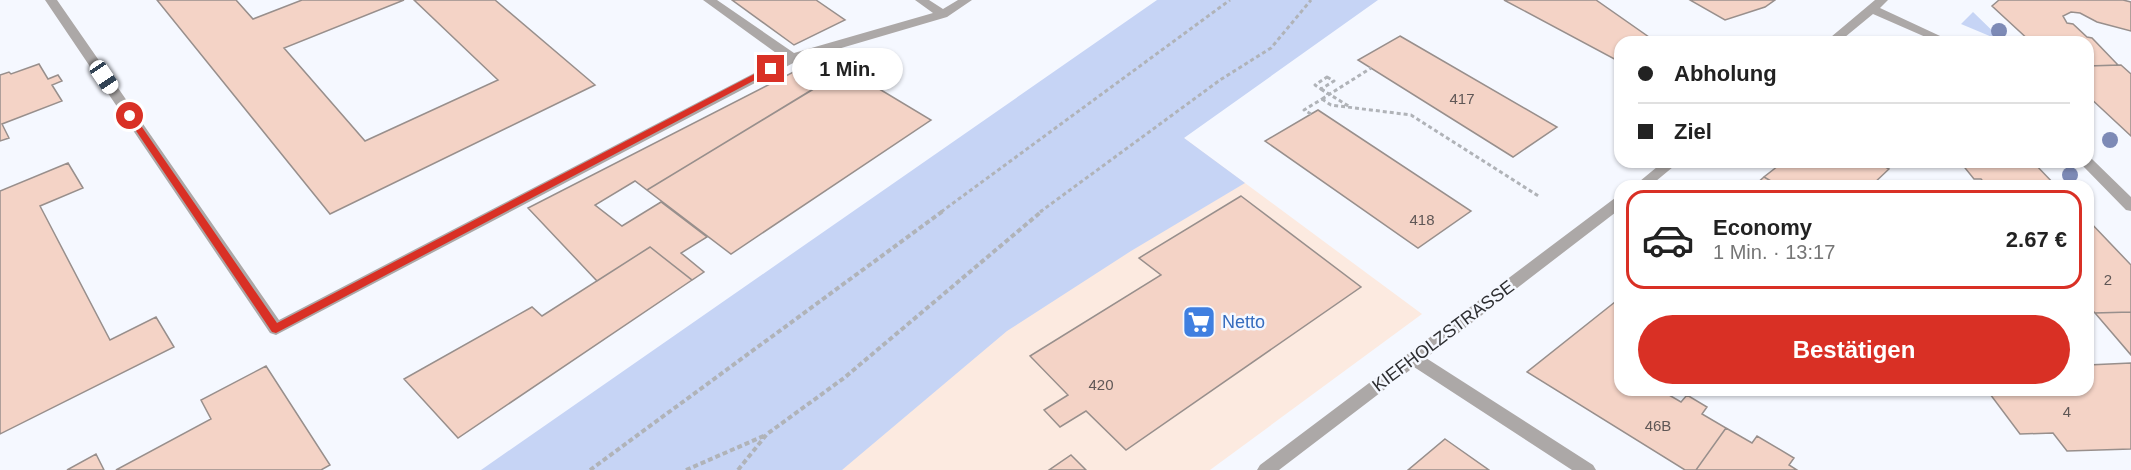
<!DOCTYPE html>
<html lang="de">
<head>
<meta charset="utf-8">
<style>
  body { margin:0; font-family:Arial,sans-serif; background:#f6f6f6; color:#222; height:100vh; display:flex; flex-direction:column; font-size:22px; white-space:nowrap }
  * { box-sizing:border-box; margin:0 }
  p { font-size:20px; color:#767676 }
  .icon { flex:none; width:33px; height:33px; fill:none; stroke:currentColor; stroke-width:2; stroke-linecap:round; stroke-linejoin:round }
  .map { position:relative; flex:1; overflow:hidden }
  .details { position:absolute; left:1614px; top:180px; width:480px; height:216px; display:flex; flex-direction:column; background:#fff; border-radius:18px; box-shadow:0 2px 4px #0004 }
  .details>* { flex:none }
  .top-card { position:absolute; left:1614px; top:36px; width:480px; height:132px; border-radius:18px; box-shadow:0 2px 4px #0004; display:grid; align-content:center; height:132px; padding:0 24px; background:#fff }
  .end { position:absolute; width:27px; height:27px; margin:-14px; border:8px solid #d93025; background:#fff; box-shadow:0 0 0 3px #fff }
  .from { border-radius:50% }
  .bubble { position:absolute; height:42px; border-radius:21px; background:#fff; box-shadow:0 2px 4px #0004; font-size:20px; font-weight:800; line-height:42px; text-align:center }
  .car { position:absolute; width:18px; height:36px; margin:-18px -9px; border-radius:8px; box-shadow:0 0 4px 2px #0007; background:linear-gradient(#fff 24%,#345 0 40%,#fff 0 76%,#345 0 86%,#fff 0) }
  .top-card b { display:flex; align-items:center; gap:21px; height:57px; font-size:22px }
  .top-card b+b { border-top:2px solid #e0e0e0 }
  .top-card i { width:15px; height:15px; background:#222 }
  ul { padding:10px 0 0; list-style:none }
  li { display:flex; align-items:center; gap:18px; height:99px; margin:0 12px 9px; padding:0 12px; border:3px solid #e0e0e0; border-radius:18px }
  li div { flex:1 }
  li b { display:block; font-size:22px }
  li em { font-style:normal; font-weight:800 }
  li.current { border-color:#d93025 }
  li>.icon { width:54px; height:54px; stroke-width:1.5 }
  .action { display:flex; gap:12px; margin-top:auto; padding:12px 24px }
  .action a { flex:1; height:69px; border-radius:36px; background:#d93025; color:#fff; font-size:24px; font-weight:800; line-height:69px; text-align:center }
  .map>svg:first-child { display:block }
</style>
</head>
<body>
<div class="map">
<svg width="2131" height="470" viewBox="0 0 2131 470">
  <rect width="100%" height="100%" fill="#f5f8ff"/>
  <!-- commercial -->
  <path fill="#fceae0" d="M1184,138l238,176 -212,156h-429z"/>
  <!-- green -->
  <path fill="#c6d4f5" d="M1157,0h221l-194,138 61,45 -114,68 -124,80 -165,139h-361z
    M1973,12l31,30 -43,-18z"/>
  <!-- building -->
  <path fill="#f4d3c6" stroke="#988f8c" stroke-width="1.5" d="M157,0h79l17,19 49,-19h102l-120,48 81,93 133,-61 -84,-80h81l100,85 -265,129z
    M732,0h84l29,20 -51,25z
    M1504,0h92l60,42h-36v20z
    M1690,0h85l-10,7 -40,13z
    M1999,0h124l8,2v29l-34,-9 -17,-9 -9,-1 -8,4 4,7 6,1 14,13 5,1 26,27 -30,1v-24h-57l-39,-36z
    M1400,36l157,91 -44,30 -155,-97z
    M39,64l9,15 10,-4 4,6 -10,4 10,16 -60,23 7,14 -9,3v-66l9,-3 2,2z
    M809,64l23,14 -185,112 -12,-9 -40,24 27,21 39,-24 46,35 -26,16 23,19 -12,8 -42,-33 -53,34 -69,-73z
    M2121,65l10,9v62l-43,-40v-30z
    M846,69l85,51 -200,134 -84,-64z
    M1318,110l153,101 -53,37 -153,-107z
    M1783,162h93l13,7 -18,17h-91l-16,-9z
    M1965,162h68l23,24h-69l-6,-7h-7l-13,-16z
    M68,163l15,25 -43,18 70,134 46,-23 18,30 -174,87v-243z
    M1764,177l16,9h-26z
    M1241,196l120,91 -235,163 -40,-39 -26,16 -16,-17 24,-15 -38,-39 131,-81 -22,-17z
    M2088,220l43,45v47l-36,1 -7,-7z
    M650,247l42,33 -234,158 -54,-59 128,-72 10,9z
    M1620,298v92h33l9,5 2,-3 17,10 6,-7 20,12 -5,7 24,14 -30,42h-11l-158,-98z
    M2131,312v43l-36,-42z
    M2131,363v86l-64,2 -14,-18 -33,1 -33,-44h101v-25z
    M266,366l64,99 -9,5h-205l95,-51 -10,-19z
    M1726,428l26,15 5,-7 37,22 -5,7 8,5h-101z
    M1445,439l44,31h-81z
    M96,454l8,16h-37z
    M1071,455l15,15h-37z"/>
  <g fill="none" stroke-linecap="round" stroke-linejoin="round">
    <!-- path-far1 -->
    <path stroke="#b0b3b8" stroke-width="3" stroke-dasharray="4 3" stroke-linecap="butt" d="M1327,77l7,4 -13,8 -6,-4z
      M1321,89l29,18
      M1322,99l9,6 80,10 129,82
      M941,212l289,-212
      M1040,212l180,-132 51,-32 40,-48"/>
    <!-- path -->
    <path stroke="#b0b3b8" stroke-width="4" stroke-dasharray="5 3" stroke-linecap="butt" d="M590,470l353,-259
      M686,470l80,-35
      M738,470l29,-36 77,-56 198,-167"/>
    <!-- service -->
    <path fill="#aca8a7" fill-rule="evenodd" d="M45,0h12l222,320 504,-262 -80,-58h14l77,53 139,-40 -18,-13h14l14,9 15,-9h14l-25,17 -150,44 -521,274 -6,-2z"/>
    <!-- minor -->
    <path fill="#aca8a7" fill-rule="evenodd" d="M1875,0h13l-8,8 73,34h-16l-64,-28 -34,28h-14z
      M2088,158l4,1 39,38v14l-5,-1 -44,-45 -2,-3h8z
      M1663,162h16l-29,24h-16z
      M1620,197v12l-194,149 167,107 3,5h-24l-158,-103 -135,103h-22l3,-5 355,-267z"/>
    <!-- path-bridge -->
    <path stroke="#b0b3b8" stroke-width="3" stroke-dasharray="4 3" stroke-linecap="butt" d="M1321,89l7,5
      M1322,99l49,-31
      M1311,114l-7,-4 18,-11"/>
  </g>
  <!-- trees -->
  <g fill="#7d8ab6">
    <circle cx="1999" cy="31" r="8"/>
    <circle cx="2110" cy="140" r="8"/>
    <circle cx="2070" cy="175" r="8"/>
  </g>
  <!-- route -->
  <path fill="#d93025" d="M768,67l8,2 -500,264 -4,-1 -146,-216 7,-2 144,209z"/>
  <!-- icons -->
  <defs>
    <g id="supermarket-square" transform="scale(1.725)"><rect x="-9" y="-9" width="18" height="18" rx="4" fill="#3f7fe0" stroke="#f5f8ff"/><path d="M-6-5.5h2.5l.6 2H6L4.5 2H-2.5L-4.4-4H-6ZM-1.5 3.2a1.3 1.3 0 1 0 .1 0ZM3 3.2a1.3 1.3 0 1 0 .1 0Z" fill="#fff"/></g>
  </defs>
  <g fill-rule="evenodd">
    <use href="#supermarket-square" x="1199" y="322"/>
  </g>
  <g text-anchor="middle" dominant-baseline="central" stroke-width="5" stroke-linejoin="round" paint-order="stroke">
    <!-- number labels -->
    <g font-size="15" fill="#5f5756">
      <text x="1462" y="98">417</text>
      <text x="1422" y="219">418</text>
      <text x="2108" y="279">2</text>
      <text x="1101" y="384">420</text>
      <text x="2067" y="411">4</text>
      <text x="1658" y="425">46B</text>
    </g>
    <!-- shop labels -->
    <g font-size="18" fill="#366cbe" stroke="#f5f8ff" text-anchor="start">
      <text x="1222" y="322">Netto</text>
    </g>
    <!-- street labels -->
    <g font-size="18" fill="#2d2e31" stroke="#f5f8ff">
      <text transform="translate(1443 336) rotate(-37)">KIEFHOLZSTRASSE</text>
    </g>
  </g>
</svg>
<i class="end from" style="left:130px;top:116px"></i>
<i class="end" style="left:771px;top:69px"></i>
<div class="bubble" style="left:792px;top:48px;width:111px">1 Min.</div>
<i class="car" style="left:104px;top:77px;rotate:146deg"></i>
<div class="top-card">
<b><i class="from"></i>Abholung</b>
<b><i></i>Ziel</b>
</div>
<section class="details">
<ul>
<li class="current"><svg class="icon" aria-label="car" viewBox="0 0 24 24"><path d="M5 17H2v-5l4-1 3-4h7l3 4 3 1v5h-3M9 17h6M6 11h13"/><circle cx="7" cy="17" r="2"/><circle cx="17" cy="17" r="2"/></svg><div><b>Economy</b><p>1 Min. · 13:17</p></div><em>2.67 €</em></li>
</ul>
<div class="action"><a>Bestätigen</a></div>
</section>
</div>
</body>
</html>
